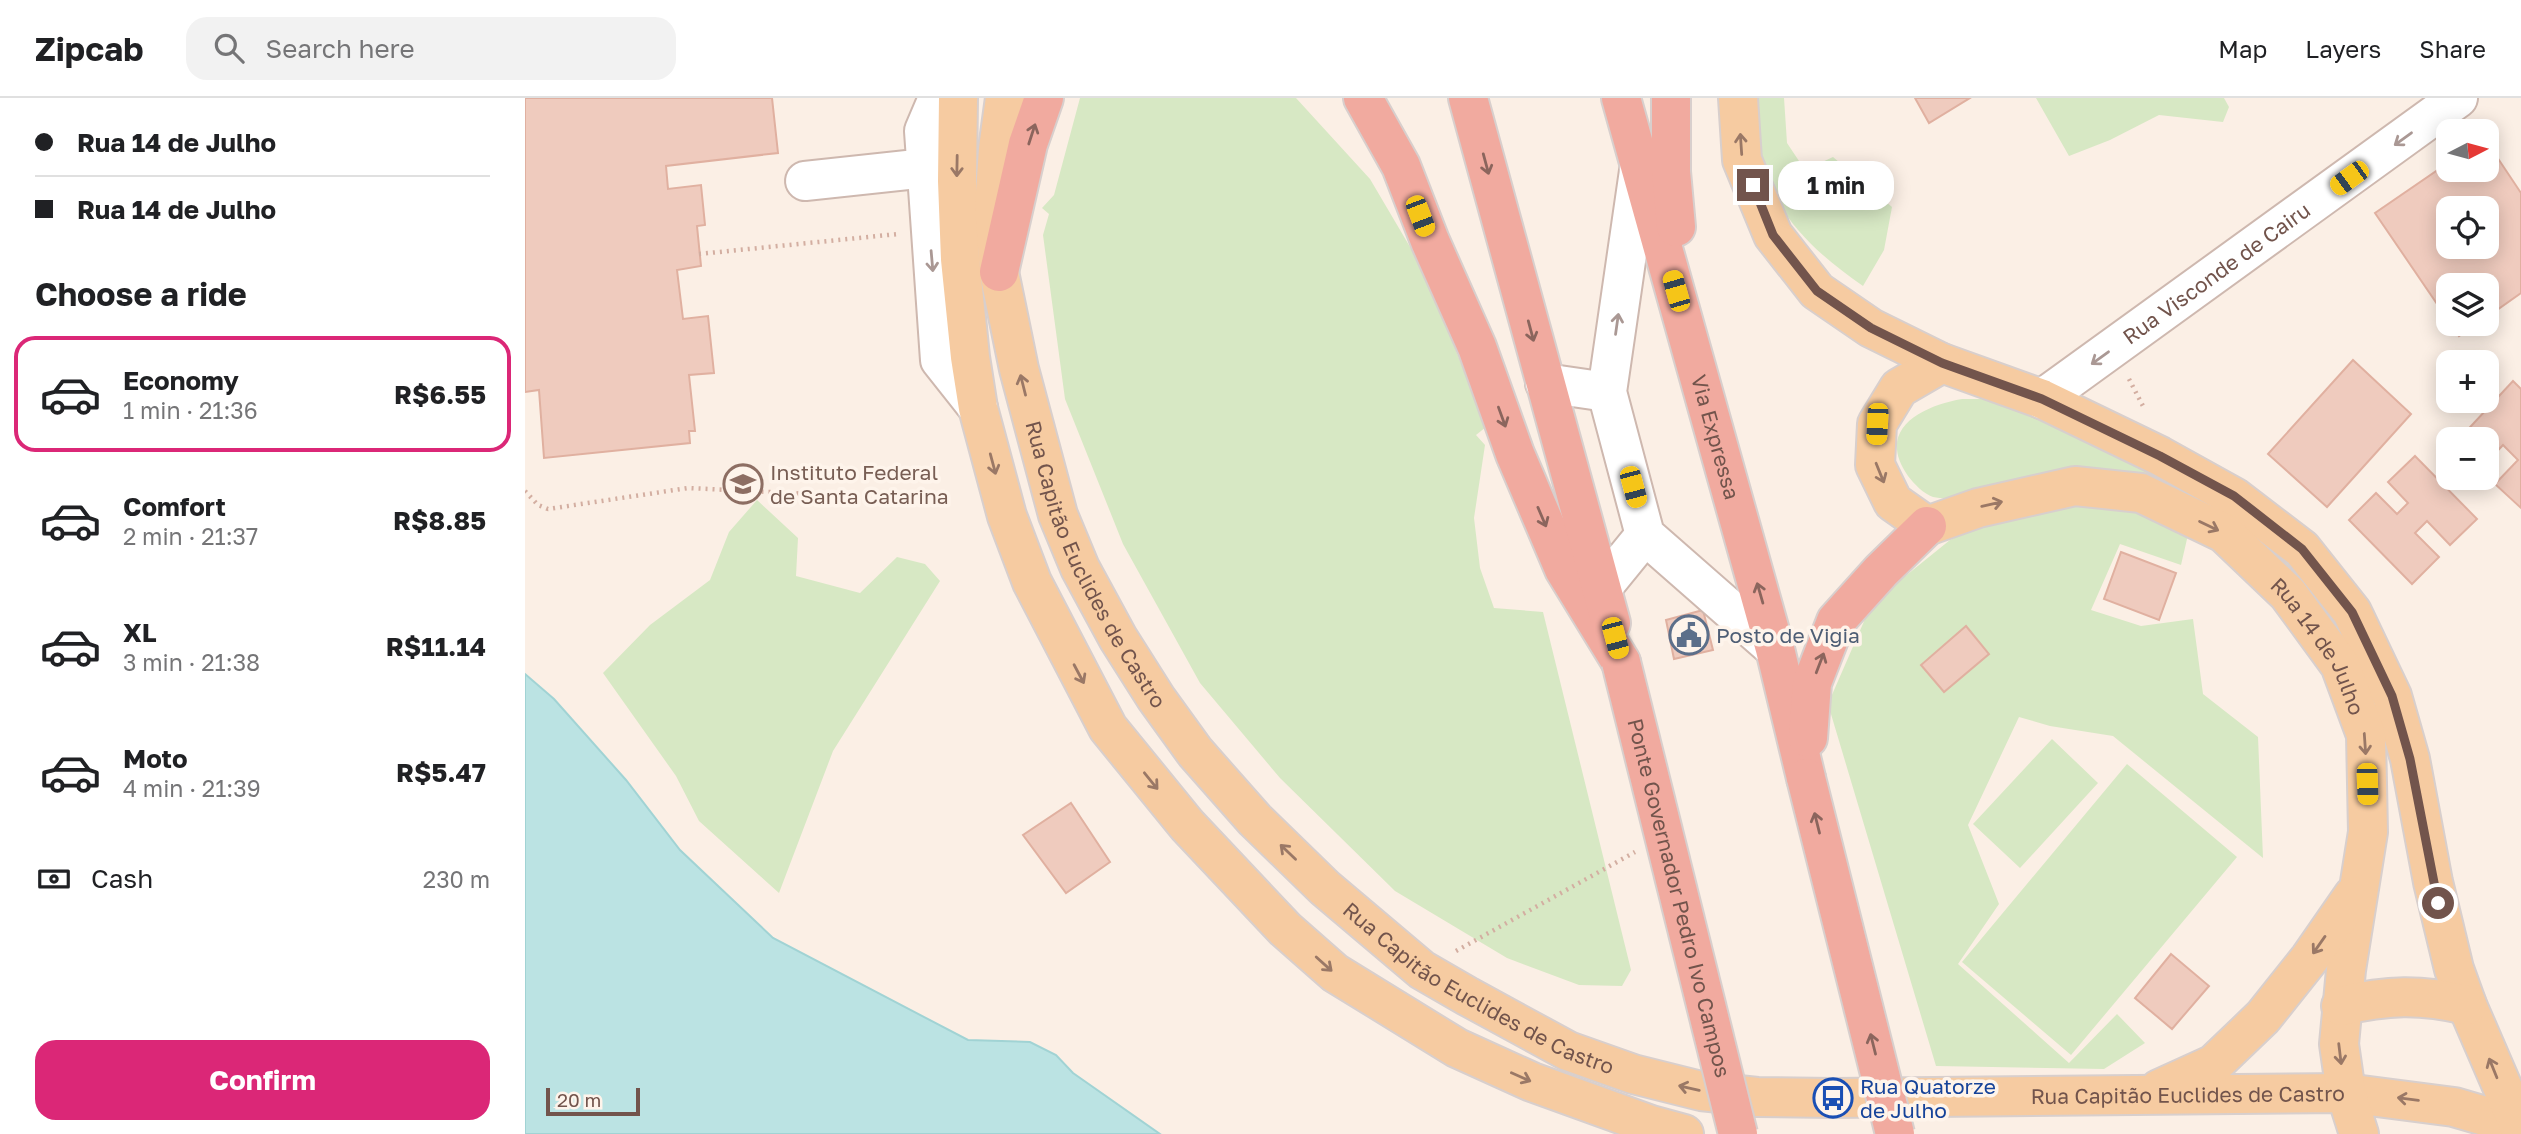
<!DOCTYPE html>
<html lang="en">
<head>
<meta charset="utf-8">
<style>
  body { margin:0; font-family:"Golos Text",sans-serif; background:#f2f2f2; color:#202124; height:100vh; display:flex; flex-direction:column; font-size:26px; white-space:nowrap }
  * { box-sizing:border-box; margin:0 }
  p { font-size:23px; color:#757577 }
  .icon { flex:none; width:38px; height:38px; fill:none; stroke:currentColor; stroke-width:2; stroke-linecap:round; stroke-linejoin:round }
  .map { position:relative; flex:1; overflow:hidden }
  .sheet { display:flex; flex-direction:column; background:#fff; width:525px }
  .sheet>* { flex:none }
  .top-card { display:grid; align-content:center; height:154px; padding:0 35px; background:#fff }
  .needle { width:46px; rotate:84deg }
  .buttons { position:absolute; left:1911px; top:21px; display:grid; gap:14px }
  .buttons a { display:grid; place-items:center; width:63px; height:63px; border-radius:14px; background:#fff; box-shadow:0 4px 18px #0003; font-size:35px }
  .scale { position:absolute; left:21px; bottom:18px; width:94px; box-sizing:border-box; padding-left:7px; border:4px solid #72544c; border-top:0; font-size:19px; line-height:24px; white-space:nowrap; color:#72544c; -webkit-text-stroke:5px #fef4eb; paint-order:stroke }
  .end { position:absolute; width:32px; height:32px; margin:-16px; border:9px solid #72544c; background:#fff; box-shadow:0 0 0 4px #fff }
  .from { border-radius:50% }
  .bubble { position:absolute; height:49px; border-radius:21px; background:#fff; box-shadow:0 4px 18px #0003; font-size:23px; font-weight:700; line-height:49px; text-align:center }
  .car { position:absolute; width:21px; height:42px; margin:-21px -10px; border-radius:9px; box-shadow:0 0 5px 2px #0007; background:linear-gradient(#f5c518 24%,#345 0 40%,#f5c518 0 76%,#345 0 86%,#f5c518 0) }
  .top-card b { display:flex; align-items:center; gap:24px; height:66px; font-size:26px }
  .top-card b+b { border-top:2px solid #e0e0e0 }
  .top-card i { width:18px; height:18px; background:#202124 }
  ul { padding:0; list-style:none }
  li { display:flex; align-items:center; gap:21px; height:116px; margin:0 14px 10px; padding:0 21px; border:4px solid transparent; border-radius:21px }
  li div { flex:1 }
  li b { display:block; font-size:26px }
  li em { font-style:normal; font-weight:700 }
  li.current { border-color:#db2777 }
  li>.icon { width:63px; height:63px; stroke-width:1.5 }
  h2 { padding:0 35px; font-size:32px; line-height:84px }
  .pay { display:flex; align-items:center; gap:18px; height:77px; padding:0 35px; font-size:26px }
  .pay p { margin-inline-start:auto }
  .primary-button { display:flex; gap:14px; margin-top:auto; padding:14px 35px }
  .primary-button a { flex:1; height:80px; border-radius:21px; background:#db2777; color:#fff; font-size:28px; font-weight:700; line-height:80px; text-align:center }
  header { display:flex; align-items:center; gap:42px; box-sizing:border-box; height:98px; padding:0 35px; background:#fff; border-bottom:2px solid #e0e0e0 }
  header strong { font-size:33px }
  nav { display:flex; gap:38px; margin-inline-start:auto; font-size:24px }
  .search { width:490px; height:63px; background:#f2f2f2; display:flex; align-items:center; gap:18px; box-sizing:border-box; padding:0 24px; border-radius:21px; color:#757577; font-size:26px }
  main { display:flex; flex:1; min-height:0 }
  .map>svg:first-child { display:block }
</style>
</head>
<body>
<header>
<strong>Zipcab</strong>
<div class="search"><svg class="icon" aria-label="search" viewBox="0 0 24 24"><circle cx="10" cy="10" r="6"/><path d="M15 15l6 6"/></svg>Search here</div>
<nav><a>Map</a><a>Layers</a><a>Share</a></nav>
</header>
<main>
<section class="sheet">
<div class="top-card">
<b><i class="from"></i>Rua 14 de Julho</b>
<b><i></i>Rua 14 de Julho</b>
</div>
<h2>Choose a ride</h2>
<ul>
<li class="current"><svg class="icon" aria-label="car" viewBox="0 0 24 24"><path d="M5 17H2v-5l4-1 3-4h7l3 4 3 1v5h-3M9 17h6M6 11h13"/><circle cx="7" cy="17" r="2"/><circle cx="17" cy="17" r="2"/></svg><div><b>Economy</b><p>1 min · 21:36</p></div><em>R$6.55</em></li>
<li><svg class="icon" aria-label="car" viewBox="0 0 24 24"><path d="M5 17H2v-5l4-1 3-4h7l3 4 3 1v5h-3M9 17h6M6 11h13"/><circle cx="7" cy="17" r="2"/><circle cx="17" cy="17" r="2"/></svg><div><b>Comfort</b><p>2 min · 21:37</p></div><em>R$8.85</em></li>
<li><svg class="icon" aria-label="car" viewBox="0 0 24 24"><path d="M5 17H2v-5l4-1 3-4h7l3 4 3 1v5h-3M9 17h6M6 11h13"/><circle cx="7" cy="17" r="2"/><circle cx="17" cy="17" r="2"/></svg><div><b>XL</b><p>3 min · 21:38</p></div><em>R$11.14</em></li>
<li><svg class="icon" aria-label="car" viewBox="0 0 24 24"><path d="M5 17H2v-5l4-1 3-4h7l3 4 3 1v5h-3M9 17h6M6 11h13"/><circle cx="7" cy="17" r="2"/><circle cx="17" cy="17" r="2"/></svg><div><b>Moto</b><p>4 min · 21:39</p></div><em>R$5.47</em></li>
</ul>
<div class="pay"><svg class="icon" aria-label="cash" viewBox="0 0 24 24"><path d="M3 7h18v10H3z"/><circle cx="12" cy="12" r="2"/></svg>Cash<p>230 m</p></div>
<div class="primary-button"><a>Confirm</a></div>
</section>
<div class="map">
<svg width="1996" height="1036" viewBox="0 0 1996 1036">
  <rect width="100%" height="100%" fill="#fbefe5"/>
  <!-- green -->
  <path fill="#d7e8c4" d="M555,0h216l74,81 56,95 60,153 -10,8 9,10 -11,73 6,50 14,40 49,4 88,358 -9,16 -43,-1 -72,-27 -112,-67 -115,-113 -80,-95 -77,-139 -58,-145 -22,-164 6,-21 -7,-6 12,-13z
    M1227,0h32l3,45 18,27 28,-13 59,50 -8,43 -21,36c-49,-34 -87,-70 -104,-128 -6,-19 -5,-41 -7,-60z
    M1511,0h188l5,9 -6,15 -64,-7 -49,25 -41,16z
    M1437,301h26l49,13 119,53 137,96 52,83 -202,-164 -183,18c-8,0 -19,1 -27,-1 -9,-3 -19,-13 -25,-21 -33,-47 14,-70 54,-77z
    M232,402l41,38 -2,38 64,17 37,-36 28,7 15,17 -107,170 -54,142 -80,-72 -23,-45 -73,-103 47,-48 60,-45 19,-48z
    M1615,403l50,25 -9,39 -61,-21 -29,66 50,16 52,-7 10,75 55,43 5,121 -150,-122 -63,-10 -31,-9 -51,108 31,79 -41,60 111,99 48,-49 28,29 -41,26 -168,-3 -108,-362 44,-101 78,-63 69,-32z
    M1527,641l46,44 -78,85 -47,-44z
    M1602,666l110,93 -166,198 -109,-93z"/>
  <!-- water -->
  <path fill="#bbe3e3" stroke="#a1d3d4" stroke-width="2" d="M0,576l29,25 72,81 54,70 93,88 195,102 62,2 26,13 17,18 87,61h-635z"/>
  <!-- building -->
  <path fill="#efcbbe" stroke="#e0b0a0" stroke-width="2" fill-rule="evenodd" d="M0,0h247l6,55 -112,13 2,23 33,-4 4,40 -8,1 4,40 -24,4 6,49 25,-3 6,57 -25,2 6,56h-6l1,12 -146,15 -5,-68 -14,2z
    M1390,0h55l-41,25z
    M1962,44l34,51v100l-34,24v-32h-39v35l-73,-107 73,-50v7h39zM1923,110h39v39h-39z
    M1926,226h25l-17,12z
    M1828,262l58,54 -84,93 -59,-53z
    M1988,283l8,8v119l-26,-24 23,-24 -15,-15 -16,17v-23h-28z
    M1890,358l62,63 -27,26 -23,-24 -12,12 24,24 -27,27 -63,-64 27,-27 21,21 11,-11 -20,-21z
    M1596,454l55,21 -17,47 -55,-21z
    M1178,512l10,40 -39,9 -8,-39z
    M1441,528l23,28 -45,38 -23,-27z
    M546,705l39,59 -44,31 -43,-58z
    M1646,856l38,32 -37,43 -37,-31z"/>
  <g fill="none" stroke-linecap="round" stroke-linejoin="round">
    <!-- minor casing -->
    <g stroke="#ceb8af" stroke-width="42">
      <g id="minor">
        <path d="M413,0l-14,33 16,229 38,48"/>
        <path d="M1115,66l-33,228 38,143 130,114"/>
        <path d="M280,83l121,-13"/>
        <path d="M1020,285l62,9"/>
        <path id="s1" d="M1517,301l416,-301"/>
        <path d="M1076,491l44,-54"/>
      </g>
    </g>
    <!-- major casing -->
    <g stroke="#d8cfcd" stroke-width="42">
      <g id="major">
        <path d="M433,0l-1,83 3,78 10,98 8,51 29,108 25,66 76,146 79,97 98,104 50,44 122,75 75,34 119,43 33,9"/>
        <path id="s2" d="M480,0l-7,51 -4,58 5,65 20,97 39,146 22,53 38,70 38,60 39,54 60,68 70,68 97,82 45,26 101,55 65,23 68,17 56,6 76,1 513,-5 108,14 34,10 31,17"/>
        <path d="M1213,0l4,62 31,75 44,56 54,37 71,35 100,36 118,57 74,41 68,52 50,63 40,84 18,63 23,123 21,87 13,36 54,125"/>
        <path id="s3" d="M1417,265l-43,25 -22,36 -2,41 18,37 34,24 51,-18 97,-22 66,7 83,40 64,61 52,71 26,70 2,97 -22,138 -7,74 7,49 13,41"/>
        <path d="M1816,908c46,-11 79,-12 126,-1"/>
        <path d="M1634,991l55,-25 49,-47 47,-59 43,-62"/>
      </g>
    </g>
    <!-- highway casing -->
    <g stroke="#d8cfcd" stroke-width="42">
      <g id="highway">
        <path d="M838,0l38,68 29,75 47,106 38,107 49,115 57,93"/>
        <path d="M943,0l143,525"/>
        <path id="s4" d="M1096,0l154,551 31,129"/>
        <path d="M1146,0v74l5,55"/>
        <path d="M474,174l29,-128 16,-46"/>
        <path d="M1283,640l4,-55 24,-62 45,-50 46,-45"/>
      </g>
    </g>
    <!-- path -->
    <path stroke="#d3aea1" stroke-width="4.5" stroke-dasharray="2 5" stroke-linecap="butt" d="M174,156l199,-20
      M1604,281l15,29
      M0,393l13,14 10,4 140,-21 122,6
      M931,853l179,-99"/>
    <!-- minor -->
    <use href="#minor" stroke="#fff" stroke-width="38"/>
    <!-- major -->
    <use href="#major" stroke="#f6cba1" stroke-width="38"/>
    <!-- highway -->
    <use href="#highway" stroke="#f1aa9f" stroke-width="38"/>
    <!-- highway-bridge casing -->
    <g stroke="#d8cfcd" stroke-width="42" stroke-linecap="butt">
      <g id="highway-bridge">
        <path id="s5" d="M1096,564l117,472"/>
        <path d="M1281,680l89,356"/>
      </g>
    </g>
    <!-- highway-bridge -->
    <use href="#highway-bridge" stroke="#f1aa9f" stroke-width="38"/>
  </g>
  <!-- one-way arrows -->
  <defs><path id="oneway-shaft" d="M-6 0H5M1.5-3L5.5 0L1.5 3" fill="none" stroke-width="1.6" stroke-linecap="round" stroke-linejoin="round" transform="scale(1.75)"/></defs>
  <g stroke="#8b655d">
    <use href="#oneway-shaft" transform="translate(507 36) rotate(-72)"/>
    <use href="#oneway-shaft" transform="translate(961 66) rotate(75)"/>
    <use href="#oneway-shaft" transform="translate(1006 233) rotate(75)"/>
    <use href="#oneway-shaft" transform="translate(977 319) rotate(70)"/>
    <use href="#oneway-shaft" transform="translate(1017 419) rotate(67)"/>
    <use href="#oneway-shaft" transform="translate(1235 495) rotate(-106)"/>
    <use href="#oneway-shaft" transform="translate(1295 565) rotate(-69)"/>
    <use href="#oneway-shaft" transform="translate(1292 725) rotate(-104)"/>
    <use href="#oneway-shaft" transform="translate(1348 946) rotate(-104)"/>
  </g>
  <g stroke="#aa9894">
    <use href="#oneway-shaft" transform="translate(1878 41) rotate(144)"/>
    <use href="#oneway-shaft" transform="translate(407 163) rotate(85)"/>
    <use href="#oneway-shaft" transform="translate(1092 226) rotate(-82)"/>
    <use href="#oneway-shaft" transform="translate(1575 260) rotate(144)"/>
  </g>
  <g stroke="#9a7866">
    <use href="#oneway-shaft" transform="translate(1216 46) rotate(-94)"/>
    <use href="#oneway-shaft" transform="translate(432 68) rotate(91)"/>
    <use href="#oneway-shaft" transform="translate(498 287) rotate(-104)"/>
    <use href="#oneway-shaft" transform="translate(468 366) rotate(75)"/>
    <use href="#oneway-shaft" transform="translate(1355 375) rotate(68)"/>
    <use href="#oneway-shaft" transform="translate(1467 406) rotate(-13)"/>
    <use href="#oneway-shaft" transform="translate(1684 428) rotate(26)"/>
    <use href="#oneway-shaft" transform="translate(554 576) rotate(62)"/>
    <use href="#oneway-shaft" transform="translate(1840 646) rotate(86)"/>
    <use href="#oneway-shaft" transform="translate(626 683) rotate(51)"/>
    <use href="#oneway-shaft" transform="translate(763 754) rotate(-136)"/>
    <use href="#oneway-shaft" transform="translate(1794 847) rotate(125)"/>
    <use href="#oneway-shaft" transform="translate(799 866) rotate(42)"/>
    <use href="#oneway-shaft" transform="translate(1815 956) rotate(83)"/>
    <use href="#oneway-shaft" transform="translate(1968 970) rotate(-112)"/>
    <use href="#oneway-shaft" transform="translate(996 979) rotate(24)"/>
    <use href="#oneway-shaft" transform="translate(1164 990) rotate(-167)"/>
    <use href="#oneway-shaft" transform="translate(1883 1001) rotate(-173)"/>
  </g>
  <g fill="none" stroke-linecap="round" stroke-linejoin="round">
    <!-- route -->
    <path stroke="#72544c" stroke-width="9" d="M1228,87l20,50 44,56 54,37 71,35 100,36 118,57 74,40 68,53 50,63 40,84 18,63 28,144"/>
  </g>
  <!-- icons -->
  <defs>
    <g id="university-ring" transform="scale(2.0125)"><circle r="9.5" fill="#fef4eb" stroke="#8d6e63" stroke-width="1.5"/><path d="M0-5L7-2L0 1L-7-2ZM-4 1L0 2.5L4 1V4Q0 6-4 4Z" fill="#8d6e63"/></g>
    <g id="civic-ring" transform="scale(2.0125)"><circle r="9.5" fill="#fef4eb" stroke="#5c6f8a" stroke-width="1.5"/><path d="M-.6-6.5H3V-4.5H.6V-3L4-1V1h2V6H-6V1h2V-1L-.6-3ZM-1.2 2.5V6h2.4V2.5Z" fill="#5c6f8a"/></g>
    <g id="bus-ring" transform="scale(2.0125)"><circle r="9.5" fill="#fef4eb" stroke="#1a4fb4" stroke-width="1.5"/><path d="M-5-6H5V4H4V6H2V4H-2V6H-4V4H-5ZM-3.5-4V0h7V-4ZM-3.5 1.2v1.5H-2V1.2ZM2 1.2v1.5H3.5V1.2Z" fill="#1a4fb4"/></g>
  </defs>
  <g fill-rule="evenodd">
    <use href="#university-ring" x="218" y="386"/>
    <use href="#civic-ring" x="1164" y="537"/>
    <use href="#bus-ring" x="1308" y="1000"/>
  </g>
  <g text-anchor="middle" dominant-baseline="central" stroke-width="7" stroke-linejoin="round" paint-order="stroke">
    <!-- street labels -->
    <g font-size="21" fill="#72544c" stroke="#fef4eb">
      <text stroke="none"><textPath href="#s1" startOffset="215">Rua Visconde de Cairu</textPath></text>
      <text stroke="none"><textPath href="#s4" startOffset="352">Via Expressa</textPath></text>
      <text stroke="none"><textPath href="#s2" startOffset="485">Rua Capitão Euclides de Castro</textPath></text>
      <text stroke="none"><textPath href="#s3" startOffset="677">Rua 14 de Julho</textPath></text>
      <text stroke="none"><textPath href="#s5" startOffset="243">Ponte Governador Pedro Ivo Campos</textPath></text>
      <text stroke="none"><textPath href="#s2" startOffset="1073">Rua Capitão Euclides de Castro</textPath></text>
      <text stroke="none"><textPath href="#s2" startOffset="1808">Rua Capitão Euclides de Castro</textPath></text>
    </g>
    <!-- education labels -->
    <g font-size="21" fill="#785e54" stroke="#fef4eb" text-anchor="start">
      <text x="245" y="374">Instituto Federal<tspan x="245" dy="24">de Santa Catarina</tspan></text>
    </g>
    <!-- service labels -->
    <g font-size="21" fill="#4e5e75" stroke="#fef4eb" text-anchor="start">
      <text x="1191" y="537">Posto de Vigia</text>
    </g>
    <!-- transit labels -->
    <g font-size="21" fill="#164399" stroke="#fef4eb" text-anchor="start">
      <text x="1335" y="988">Rua Quatorze<tspan x="1335" dy="24">de Julho</tspan></text>
    </g>
  </g>
</svg>
<div class="buttons">
<a><svg class="needle" viewBox="-14 -14 28 28"><path d="M0-13l5 13h-10z" fill="#e53935"/><path d="M0 13l5-13h-10z" fill="#757577"/></svg></a>
<a><svg class="icon" aria-label="locate" viewBox="0 0 24 24"><circle cx="12" cy="12" r="6"/><path d="M12 2v4M12 18v4M2 12h4M18 12h4"/></svg></a>
<a><svg class="icon" aria-label="layers" viewBox="0 0 24 24"><path d="M12 4l9 5-9 5-9-5zM3 14l9 5 9-5"/></svg></a>
<a>+</a>
<a>−</a>
</div>
<div class="scale">20 m</div>
<i class="end from" style="left:1913px;top:805px"></i>
<i class="end" style="left:1228px;top:87px"></i>
<div class="bubble" style="left:1253px;top:63px;width:116px">1 min</div>
<i class="car" style="left:1824px;top:80px;rotate:234deg"></i>
<i class="car" style="left:895px;top:118px;rotate:159deg"></i>
<i class="car" style="left:1151px;top:193px;rotate:344deg"></i>
<i class="car" style="left:1352px;top:326px;rotate:183deg"></i>
<i class="car" style="left:1108px;top:389px;rotate:165deg"></i>
<i class="car" style="left:1090px;top:540px;rotate:165deg"></i>
<i class="car" style="left:1842px;top:686px;rotate:178deg"></i>
</div>
</main>
</body>
</html>
